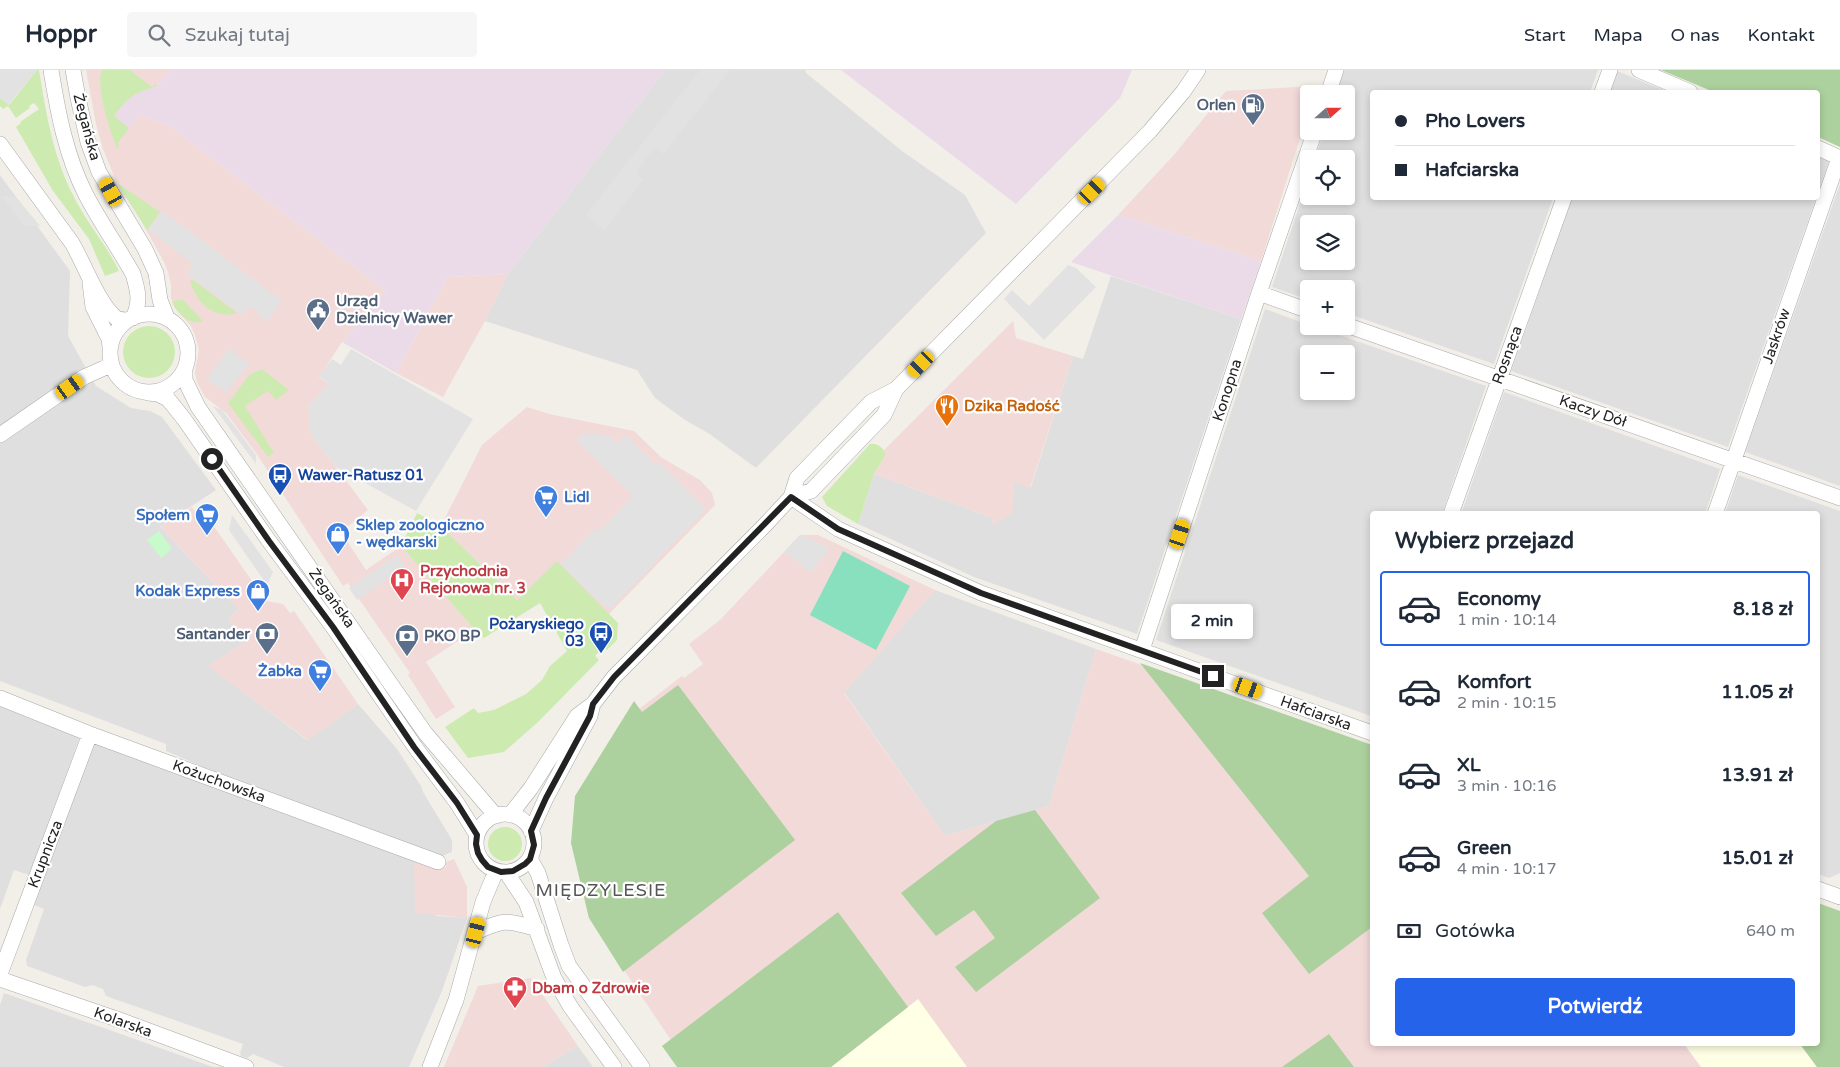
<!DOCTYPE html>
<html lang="pl">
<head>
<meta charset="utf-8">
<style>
  body { margin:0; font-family:"Varela Round",sans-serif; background:#f6f6f7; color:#1f2937; height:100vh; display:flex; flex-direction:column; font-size:19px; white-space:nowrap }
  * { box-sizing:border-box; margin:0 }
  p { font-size:16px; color:#747a83 }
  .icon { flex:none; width:28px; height:28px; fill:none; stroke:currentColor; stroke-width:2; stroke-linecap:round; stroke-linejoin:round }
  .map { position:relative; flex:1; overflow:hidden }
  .sheet { position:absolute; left:1370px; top:441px; width:450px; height:535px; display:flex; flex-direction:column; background:#fff; border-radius:5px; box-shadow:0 2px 8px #0003 }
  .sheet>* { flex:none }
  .banner { position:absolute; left:1370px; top:20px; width:450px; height:110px; border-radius:5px; box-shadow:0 2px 8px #0003; display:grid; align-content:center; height:110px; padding:0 25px; background:#fff }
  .needle { width:32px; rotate:69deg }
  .controls { position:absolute; left:1300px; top:15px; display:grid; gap:10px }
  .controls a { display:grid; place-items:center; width:55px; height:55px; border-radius:5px; background:#fff; box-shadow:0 2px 8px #0003; font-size:25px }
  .end { position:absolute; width:22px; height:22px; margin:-11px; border:6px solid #222; background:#fff; box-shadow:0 0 0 2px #fff }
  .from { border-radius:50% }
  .bubble { position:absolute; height:35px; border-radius:5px; background:#fff; box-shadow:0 2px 8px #0003; font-size:16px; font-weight:700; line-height:35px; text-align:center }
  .car { position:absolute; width:15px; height:30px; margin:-15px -8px; border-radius:6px; box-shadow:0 0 4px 1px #0007; background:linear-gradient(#f5c518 24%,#345 0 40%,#f5c518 0 76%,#345 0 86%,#f5c518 0) }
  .banner b { display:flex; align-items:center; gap:18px; height:48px; font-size:19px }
  .banner b+b { border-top:1px solid #e0e1e3 }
  .banner i { width:12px; height:12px; background:#1f2937 }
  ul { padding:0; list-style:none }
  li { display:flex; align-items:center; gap:15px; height:75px; margin:0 10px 8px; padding:0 15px; border:2px solid transparent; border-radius:5px }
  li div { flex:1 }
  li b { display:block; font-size:19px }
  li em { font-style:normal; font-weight:700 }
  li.current { border-color:#2563eb }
  li>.icon { width:45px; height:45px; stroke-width:1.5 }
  h2 { padding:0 25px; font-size:22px; line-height:60px }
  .pay { display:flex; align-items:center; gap:12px; height:55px; padding:0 25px; font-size:19px }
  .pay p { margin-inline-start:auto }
  .cta { display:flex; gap:10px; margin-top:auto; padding:10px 25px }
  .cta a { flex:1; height:58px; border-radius:5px; background:#2563eb; color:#fff; font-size:20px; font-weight:700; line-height:58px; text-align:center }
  header { display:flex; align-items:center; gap:30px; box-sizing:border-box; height:70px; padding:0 25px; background:#fff; border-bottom:1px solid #e0e1e3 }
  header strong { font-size:24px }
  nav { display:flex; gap:28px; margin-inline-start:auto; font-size:18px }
  .search { width:350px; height:45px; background:#f6f6f7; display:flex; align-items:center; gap:12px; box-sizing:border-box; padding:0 18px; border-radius:5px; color:#747a83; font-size:19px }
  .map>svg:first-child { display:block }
</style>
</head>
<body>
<header>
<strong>Hoppr</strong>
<div class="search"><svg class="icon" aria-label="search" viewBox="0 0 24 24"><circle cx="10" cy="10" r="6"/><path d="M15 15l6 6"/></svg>Szukaj tutaj</div>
<nav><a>Start</a><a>Mapa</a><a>O nas</a><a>Kontakt</a></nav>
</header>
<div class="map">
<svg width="1840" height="997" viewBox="0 0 1840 997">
  <rect width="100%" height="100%" fill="#f2efe9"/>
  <!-- residential -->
  <path fill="#e0dfdf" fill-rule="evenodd" d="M665,0h140l1,3 96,78 63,44 21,38 -230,235 -48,-35 -23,-13 -30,-22 -18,-28 -152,-49 23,-47z
    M1344,0h254l-8,22h-218v106h181l-59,166 -148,-51v-24h-37v11l-37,-13 37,-110v19h37v-37h-31l9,-28h22v-37h-10zM1309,154h37v37h-37z
    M1617,1l51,21h-59z
    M1818,86l11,5 -11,32z
    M0,105l70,96 -2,65 28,50 35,22 19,3 12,6 54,73 -56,37 79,82 -10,10 15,24 -35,23 98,74 51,-36 39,45 24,37 2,6 29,48v12l-13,5 -217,-82 -56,-24v-7l-166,-63z
    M1840,114v302l-95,-34z
    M1572,128h244l-88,249 -217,-76z
    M1111,206l130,43 -104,315 -163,-57 -116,-53 16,-50 119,44 -1,7 22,-44 17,6 42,-131 10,3z
    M1265,239l44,16v1h4l173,60 -44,128h-70v198l-1,4 -215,-76zM1309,284h37v37h-37z
    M1504,322l216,77 -15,45h-244z
    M1738,405l102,36v362l-11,5 -11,-4v-360h-93z
    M935,520l161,59 -47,157 -104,30 -101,-144z
    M0,636l73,26 6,7 -50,136 -15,-5 -14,39z
    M93,671l321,116 23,59 30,2 -25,73 -33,76h-125l-31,-13 -6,4 -6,-2 -1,-3 3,-9 -137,-48 -3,-7 -11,-4 -7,2 -58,-21 -1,-6 18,-51 -10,-4z
    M4,923l114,40 95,34h-213v-62z
    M578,976l15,21h-51z"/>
  <!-- commercial -->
  <path fill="#f2dad9" d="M86,0h85l-14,16 -18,29 29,10 218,166 -44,51 -23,35 10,7 -21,22 2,9v16l7,12 19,24 32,43 -27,22 25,38 35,-24 74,84 -49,32 29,45 -19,12 -28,-44 2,-2 -62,-90 -5,3 -87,-133 -30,-40 -21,-16 -8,-15 -2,-10 4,-22 -4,-15 -4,-9 -16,-18 -4,-10v-13l-3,-13 -5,-12 -24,-43 -22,-34 -14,-34 -7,-25z
    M1317,16l-3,8h-5v16l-48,151 -143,-46 55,-59 53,-65z
    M508,204l-23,47 -42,76 -47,-24 52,-96z
    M1013,251l3,17 57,18 -43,132 -16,-6 -1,31 -21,12 1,-7 -119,-44 12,-20 -2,-4z
    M527,337l22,7 85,17 28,27 38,22 12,13 3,12 -106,109 -52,-52 -40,38 -76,-74 41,-81z
    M192,437l5,8h9l60,86 17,3 7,9 4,-2 64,93 -50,36 -100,-74 35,-23 -14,-24 10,-10 -79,-82z
    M800,465h18l117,55 -91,103 101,143 104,-30 47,-157 276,97v298h446v-141l22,8v156h-1151l-100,-149 -18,-75 31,-85 37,-49 43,-33 2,2 19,-14 -14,-20 31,-24z
    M414,787l32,11v-6l8,-3 13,28v31l-52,-5z
    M531,908l47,68 -36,21h-98l34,-81z"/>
  <!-- industrial -->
  <path fill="#ebdbe8" d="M171,0h494l-157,204 -60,3 -52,96 -54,-31 44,-51 -218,-166 -29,-10 -10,13 -15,-12 13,-16 8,-6 22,-8z
    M841,0h291l-12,28 -104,106z
    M1118,145l143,46 -20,58 -170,-57z"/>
  <!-- education -->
  <path fill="#ffffe5" d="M918,929l49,68h-136l77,-60z
    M1684,974h116l17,23h-116z"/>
  <!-- grass -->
  <path fill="#cdebb0" d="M37,0h2c7,43 14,86 34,125 13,27 33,49 46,76l-14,5 -16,-37 -36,-48 -37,-64 5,-4 -1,-1 19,-13 -5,-6 -5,3 1,2 -14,10 -8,-12 -5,3 -3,-3v-8l9,7z
    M102,0h28l22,17 3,-3 2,2c-24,8 -28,10 -43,30l15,12 -12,16 2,2 -2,3c-7,-18 -22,-62 -15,-79z
    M117,113l43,29 -13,18z
    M193,210l44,33c-23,7 -41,-11 -47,-32z
    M178,230h5l20,21c-13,5 -26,-7 -31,-19z
    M123 282a26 26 0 1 1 52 0a26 26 0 1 1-52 0Z
    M262,299l27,21 -13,10 -8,-9 -23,15 29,47 -6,4 -40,-54 21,-28z
    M870,374c8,-1 13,4 16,10l-12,20 -16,50 -31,-18 -5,-9z
    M417,443l24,13 76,74 40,-39 61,62 -1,17 -10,10 -4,-3 -8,9 4,4 -61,62 -34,30 -36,6 -23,-31 29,-19 4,5 16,-3 32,-16 16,-14 8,-14 17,-15 -27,-48 -56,35 -9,-8 -74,-84z
    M488 774a17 17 0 1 1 34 0a17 17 0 1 1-34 0Z"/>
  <!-- forest -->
  <path fill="#add19e" d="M1661,0h179v77l-22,-10v-45h-104z
    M1140,593l232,82v182l-63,47 -47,-61 47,-37z
    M678,615l117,155 -172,132 -34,-54 -18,-75 4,-47 59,-95 8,11z
    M1035,740l65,88 -124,94 -21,-25 40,-29 -21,-28 -38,26 -35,-43 95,-72z
    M1818,833l22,8v156h-23l-17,-23h18z
    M838,842l70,95 -77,60h-154l-15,-21z
    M1329,964l25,33h-72z"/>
  <!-- park -->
  <path fill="#c8facc" d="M159,461l13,18 -11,9 -14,-18z"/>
  <!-- pitch -->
  <path fill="#88e0be" d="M843,481l67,35 -34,64 -66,-35z"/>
  <!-- parking -->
  <path fill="#e2e2e2" d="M0,0h37l-29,35 -8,-7z
    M700,0h30l-67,84 -7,-6 -3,1 -17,24 7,7 -39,50 -18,-15z
    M1,126l16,2 23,28h-15z
    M163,141l119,90 -16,21 -14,-15h-4l-6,8 -55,-41 6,-10 -45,-35z
    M1068,195l8,3 20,19 -52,53 -40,-41 8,-9 17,16z
    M229,278l20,16 -23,29 -19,-14z
    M351,279l122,70 -57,92 -80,-44 -19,-24 -7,-12v-16l-2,-9 21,-22 -10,-8 13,-17 9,6z
    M213,336l9,4 14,18 20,27v9z
    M583,363l27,3 7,7 9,-8 29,30 4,-3 47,47 -96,100 -16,-12 -33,-33 35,-36 4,3 33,-35 -57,-56z
    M232,445l41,57 -6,13 -38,-55z
    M800,465l30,13 -20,25 -14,-13 -12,-8z
    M397,485l8,12 -48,33 -8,-12z"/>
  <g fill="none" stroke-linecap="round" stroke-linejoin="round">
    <!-- minor casing -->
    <g stroke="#a9a9a9" stroke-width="16">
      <path id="minor" d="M51,0c7,43 15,86 35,125 14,27 32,52 47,79 5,17 8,27 0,44
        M73,0l5,28 10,44 11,30 46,77 11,24 4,27 7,18
        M1639,0l51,22
        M1602,22l8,-22
        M1328,24l8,-24
        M0,74l72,99c12,20 26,60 44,75 4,2 7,2 11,2
        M1818,78l22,10
        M90,213l3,24 16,32 1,8
        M1259,223l50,18
        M110 283a39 39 0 1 1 78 0a39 39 0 1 1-78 0Z
        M1346,255l494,173
        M185,301v9l13,27 199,286 29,41 70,82
        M148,323l10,1 10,5 16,20 85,122 64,86 82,120 42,56 20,32
        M0,365l84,-58 27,-12
        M791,427l47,32 143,64 391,140
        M791,427l20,-6 73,-76 12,-26 254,-258 33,-39 15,-22
        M1451,444l113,-316
        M1715,444l124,-356
        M1142,580l117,-357 56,-162
        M0,628l90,36 348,128
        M476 773a29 29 0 1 1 58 0a29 29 0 1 1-58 0Z
        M510,745l21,-27 46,-72 16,-12 21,-27 151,-152 26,-28 6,-19 74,-76 25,-13
        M531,761l15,-33 44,-82 3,-12
        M530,789l8,14 23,72 8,21 73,101
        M506,802l20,30 28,76 16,28 44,61
        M1818,819l22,8
        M476,862c29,-13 30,-12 61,-3
        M0,904l90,-240
        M0,909l117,40 129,48
        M430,997l26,-67 27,-98 13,-31"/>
    </g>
    <!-- minor -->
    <use href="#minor" stroke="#fff" stroke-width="15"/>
  </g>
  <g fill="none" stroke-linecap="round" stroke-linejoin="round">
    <!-- route -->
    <path stroke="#222" stroke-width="6" d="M212,389l57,82 64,86 81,120 43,56 20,32 -1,9 2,9 4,7 6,7 13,5 12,-1 12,-7 5,-5 4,-14 -3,-14 15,-33 44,-82 3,-12 21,-27 177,-180 47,32 143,64 232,83"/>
  </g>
  <!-- icons -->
  <defs>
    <g id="fuel-pin" transform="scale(1.25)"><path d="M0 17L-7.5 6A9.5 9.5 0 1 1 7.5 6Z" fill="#5c6f8a" stroke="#fff"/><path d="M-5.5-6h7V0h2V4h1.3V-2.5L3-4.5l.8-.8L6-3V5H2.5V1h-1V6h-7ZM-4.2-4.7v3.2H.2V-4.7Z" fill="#fff"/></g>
    <g id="civic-pin" transform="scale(1.25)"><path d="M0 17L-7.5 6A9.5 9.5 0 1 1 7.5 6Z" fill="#5c6f8a" stroke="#fff"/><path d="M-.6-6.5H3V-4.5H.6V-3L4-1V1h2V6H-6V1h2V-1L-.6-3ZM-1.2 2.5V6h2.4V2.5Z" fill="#fff"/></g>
    <g id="restaurant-pin" transform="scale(1.25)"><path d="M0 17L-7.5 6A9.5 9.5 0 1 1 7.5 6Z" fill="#e8710a" stroke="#fff"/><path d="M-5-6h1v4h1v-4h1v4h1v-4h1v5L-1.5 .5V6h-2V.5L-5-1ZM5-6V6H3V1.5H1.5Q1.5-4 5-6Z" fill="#fff"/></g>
    <g id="bus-pin" transform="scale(1.25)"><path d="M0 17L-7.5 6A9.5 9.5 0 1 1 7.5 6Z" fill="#1a4fb4" stroke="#fff"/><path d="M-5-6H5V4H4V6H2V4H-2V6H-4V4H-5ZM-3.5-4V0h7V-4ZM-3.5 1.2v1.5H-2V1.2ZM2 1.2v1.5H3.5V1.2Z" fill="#fff"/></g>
    <g id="supermarket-pin" transform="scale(1.25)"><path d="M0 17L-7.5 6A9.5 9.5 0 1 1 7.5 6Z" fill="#3f7fe0" stroke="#fff"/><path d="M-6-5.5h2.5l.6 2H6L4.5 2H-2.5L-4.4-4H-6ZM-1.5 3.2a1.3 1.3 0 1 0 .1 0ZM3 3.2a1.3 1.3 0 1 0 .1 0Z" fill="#fff"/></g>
    <g id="shop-pin" transform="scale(1.25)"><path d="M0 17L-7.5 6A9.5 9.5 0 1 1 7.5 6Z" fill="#3f7fe0" stroke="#fff"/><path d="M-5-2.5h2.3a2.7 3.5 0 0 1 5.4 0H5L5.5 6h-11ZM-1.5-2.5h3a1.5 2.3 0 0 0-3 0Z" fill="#fff"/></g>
    <g id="hospital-pin" transform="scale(1.25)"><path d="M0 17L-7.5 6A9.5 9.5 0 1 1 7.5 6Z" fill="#e0444e" stroke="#fff"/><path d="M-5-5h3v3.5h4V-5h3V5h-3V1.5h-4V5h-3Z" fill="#fff"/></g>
    <g id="bank-pin" transform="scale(1.25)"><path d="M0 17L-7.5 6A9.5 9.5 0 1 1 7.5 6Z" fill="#5c6f8a" stroke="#fff"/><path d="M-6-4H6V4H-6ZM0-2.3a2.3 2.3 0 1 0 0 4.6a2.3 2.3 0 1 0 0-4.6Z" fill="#fff"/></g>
    <g id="pharmacy-pin" transform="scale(1.25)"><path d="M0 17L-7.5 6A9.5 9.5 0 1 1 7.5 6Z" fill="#e0444e" stroke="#fff"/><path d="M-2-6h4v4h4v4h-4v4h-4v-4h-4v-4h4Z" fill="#fff"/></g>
  </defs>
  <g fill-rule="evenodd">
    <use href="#fuel-pin" x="1253" y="35"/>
    <use href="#civic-pin" x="318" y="240"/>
    <use href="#restaurant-pin" x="947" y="336"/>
    <use href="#bus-pin" x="280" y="405"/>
    <use href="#supermarket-pin" x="546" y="427"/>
    <use href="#supermarket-pin" x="207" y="445"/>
    <use href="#shop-pin" x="338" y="464"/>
    <use href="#hospital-pin" x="402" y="510"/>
    <use href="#shop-pin" x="258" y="521"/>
    <use href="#bus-pin" x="601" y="563"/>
    <use href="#bank-pin" x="267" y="564"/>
    <use href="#bank-pin" x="407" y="566"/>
    <use href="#supermarket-pin" x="320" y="601"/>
    <use href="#pharmacy-pin" x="515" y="918"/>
  </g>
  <g text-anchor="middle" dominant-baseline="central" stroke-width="4.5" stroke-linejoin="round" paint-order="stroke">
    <!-- service labels -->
    <g font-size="15" font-weight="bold" fill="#4e5e75" stroke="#fff" text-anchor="end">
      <text x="1236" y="35">Orlen</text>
      <text x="336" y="231" text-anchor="start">Urząd<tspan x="336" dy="17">Dzielnicy Wawer</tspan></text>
      <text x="250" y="564">Santander</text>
      <text x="424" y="566" text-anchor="start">PKO BP</text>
    </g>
    <!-- street labels -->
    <g font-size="15" fill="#222" stroke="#fff">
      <text transform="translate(87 57) rotate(75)">Żegańska</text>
      <text transform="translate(1776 266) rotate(-71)">Jaskrów</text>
      <text transform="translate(1507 285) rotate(-70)">Rosnąca</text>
      <text transform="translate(1227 320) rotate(-72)">Konopna</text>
      <text transform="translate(1593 341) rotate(19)">Kaczy Dół</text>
      <text transform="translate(332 528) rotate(55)">Żegańska</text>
      <text transform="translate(1316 643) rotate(20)">Hafciarska</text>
      <text transform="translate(219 711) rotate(20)">Kożuchowska</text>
      <text transform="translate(45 784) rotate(-69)">Krupnicza</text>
      <text transform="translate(123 952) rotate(20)">Kolarska</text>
    </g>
    <!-- food labels -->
    <g font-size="15" font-weight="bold" fill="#c56008" stroke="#fff" text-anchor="start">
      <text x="964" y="336">Dzika Radość</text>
    </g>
    <!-- transit labels -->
    <g font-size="15" font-weight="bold" fill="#164399" stroke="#fff" text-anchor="start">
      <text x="298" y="405">Wawer-Ratusz 01</text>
      <text x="584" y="554" text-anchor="end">Pożaryskiego<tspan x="584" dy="17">03</tspan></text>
    </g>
    <!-- shop labels -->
    <g font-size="15" font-weight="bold" fill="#366cbe" stroke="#fff" text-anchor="end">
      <text x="564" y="427" text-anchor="start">Lidl</text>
      <text x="190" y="445">Społem</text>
      <text x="356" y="455" text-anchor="start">Sklep zoologiczno<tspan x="356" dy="17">- wędkarski</tspan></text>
      <text x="240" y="521">Kodak Express</text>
      <text x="302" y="601">Żabka</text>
    </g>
    <!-- health labels -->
    <g font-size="15" font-weight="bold" fill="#be3a42" stroke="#fff" text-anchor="start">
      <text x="420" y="501">Przychodnia<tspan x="420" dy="17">Rejonowa nr. 3</tspan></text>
      <text x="532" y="918">Dbam o Zdrowie</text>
    </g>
    <!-- quarter labels -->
    <g font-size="18" letter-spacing="1" fill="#555" stroke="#fff">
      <text x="601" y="820">MIĘDZYLESIE</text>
    </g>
  </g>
</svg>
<div class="controls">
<a><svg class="needle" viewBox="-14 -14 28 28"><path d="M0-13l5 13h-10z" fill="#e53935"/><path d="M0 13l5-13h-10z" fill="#747a83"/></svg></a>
<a><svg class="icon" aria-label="locate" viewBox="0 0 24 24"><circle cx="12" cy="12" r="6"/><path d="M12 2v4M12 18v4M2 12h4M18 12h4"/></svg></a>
<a><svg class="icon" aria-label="layers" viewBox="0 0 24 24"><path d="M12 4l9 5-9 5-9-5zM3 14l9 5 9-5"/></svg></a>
<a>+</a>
<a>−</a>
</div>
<i class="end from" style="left:212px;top:389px"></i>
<i class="end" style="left:1213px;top:606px"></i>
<div class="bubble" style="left:1171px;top:534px;width:82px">2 min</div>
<i class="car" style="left:1092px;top:121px;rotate:45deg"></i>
<i class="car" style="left:111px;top:122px;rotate:331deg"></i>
<i class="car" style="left:921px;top:294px;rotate:224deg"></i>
<i class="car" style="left:70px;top:317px;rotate:55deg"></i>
<i class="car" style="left:1180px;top:464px;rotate:18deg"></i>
<i class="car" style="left:1248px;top:618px;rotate:110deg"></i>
<i class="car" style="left:476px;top:862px;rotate:14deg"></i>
<div class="banner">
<b><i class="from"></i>Pho Lovers</b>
<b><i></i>Hafciarska</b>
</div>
<section class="sheet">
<h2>Wybierz przejazd</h2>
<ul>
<li class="current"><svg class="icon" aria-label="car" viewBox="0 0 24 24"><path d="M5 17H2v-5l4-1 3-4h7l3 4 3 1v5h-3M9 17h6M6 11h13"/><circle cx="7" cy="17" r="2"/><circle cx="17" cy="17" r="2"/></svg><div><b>Economy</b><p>1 min · 10:14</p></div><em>8.18 zł</em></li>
<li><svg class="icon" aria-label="car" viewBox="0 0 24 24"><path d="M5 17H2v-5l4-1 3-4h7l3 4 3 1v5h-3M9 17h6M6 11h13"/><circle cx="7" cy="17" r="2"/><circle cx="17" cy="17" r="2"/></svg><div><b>Komfort</b><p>2 min · 10:15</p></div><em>11.05 zł</em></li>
<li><svg class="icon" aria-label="car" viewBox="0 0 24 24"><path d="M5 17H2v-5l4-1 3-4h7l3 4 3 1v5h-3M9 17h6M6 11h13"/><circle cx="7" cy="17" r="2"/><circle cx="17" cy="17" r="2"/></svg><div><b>XL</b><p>3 min · 10:16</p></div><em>13.91 zł</em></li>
<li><svg class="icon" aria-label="car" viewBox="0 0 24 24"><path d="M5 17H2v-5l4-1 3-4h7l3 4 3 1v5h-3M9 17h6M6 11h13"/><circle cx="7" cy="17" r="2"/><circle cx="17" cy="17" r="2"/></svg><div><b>Green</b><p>4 min · 10:17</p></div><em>15.01 zł</em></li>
</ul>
<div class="pay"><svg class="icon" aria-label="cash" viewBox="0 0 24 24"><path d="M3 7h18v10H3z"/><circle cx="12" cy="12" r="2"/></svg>Gotówka<p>640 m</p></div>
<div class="cta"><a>Potwierdź</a></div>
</section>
</div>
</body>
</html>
